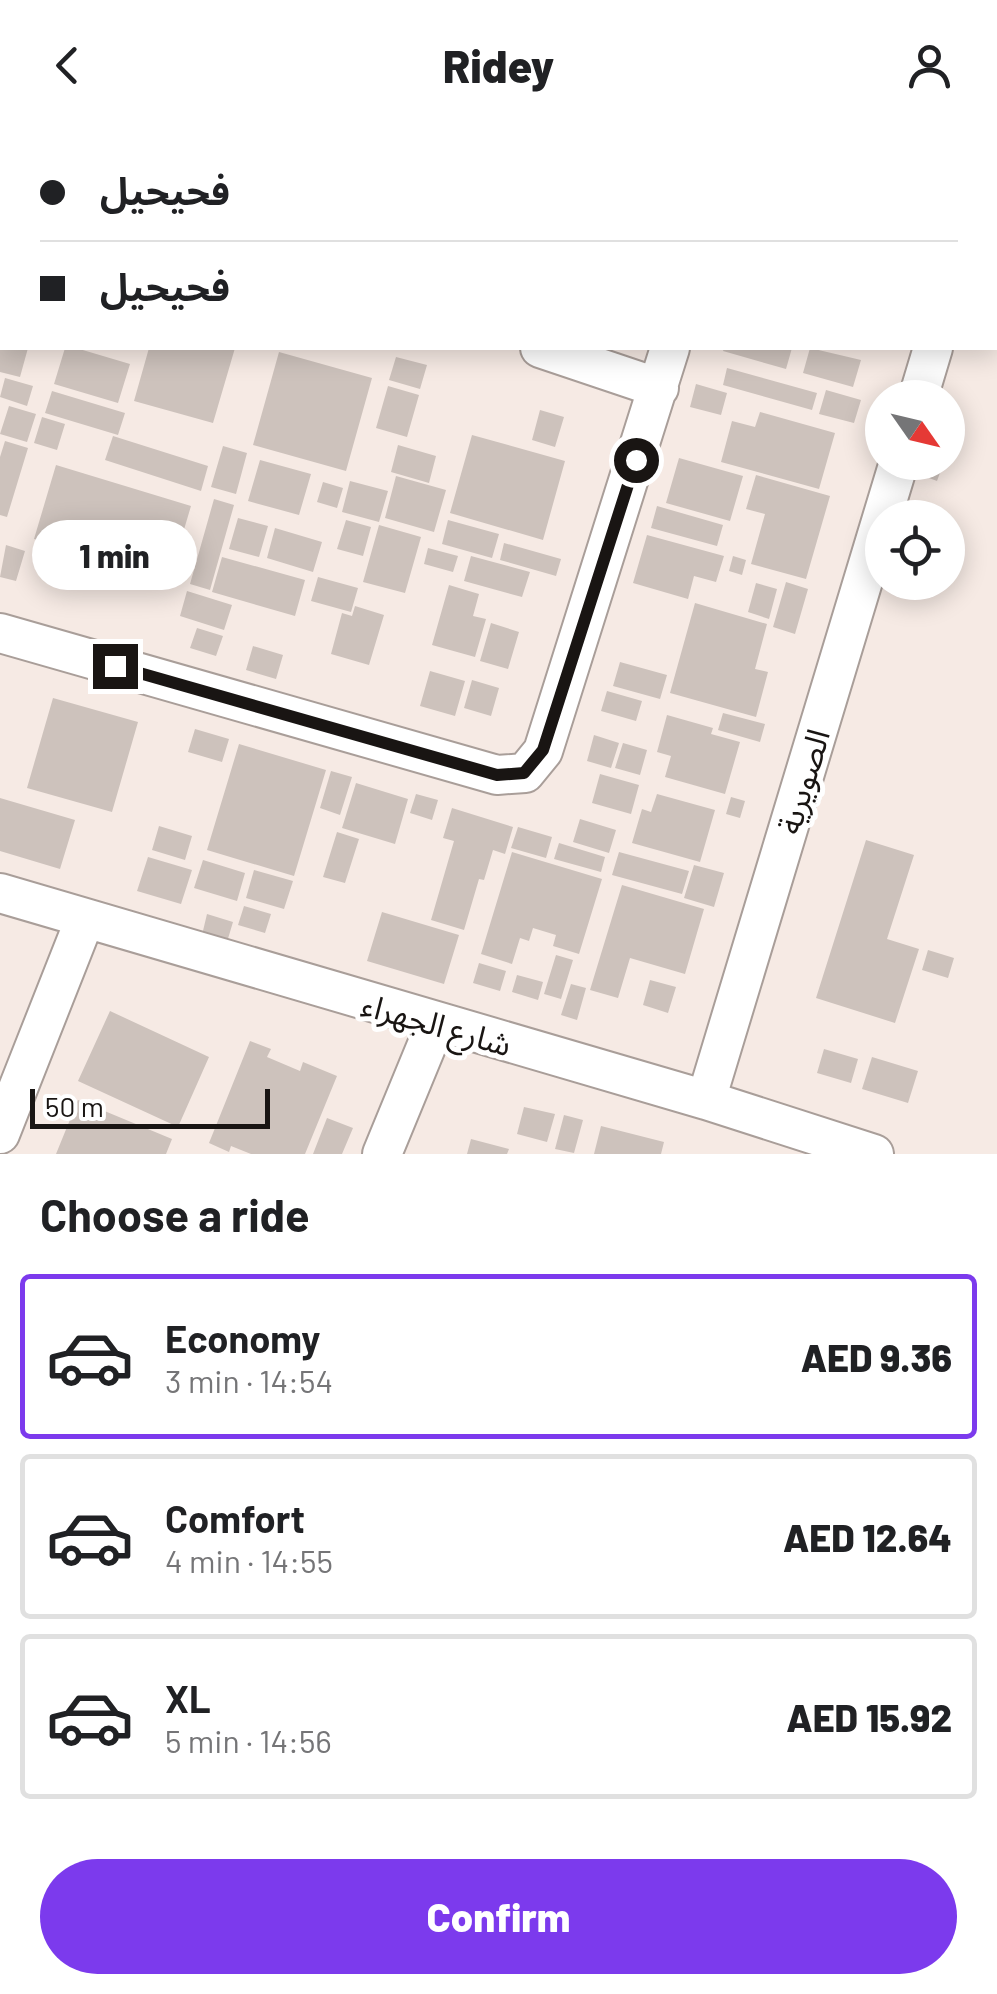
<!DOCTYPE html>
<html lang="en">
<head>
<meta charset="utf-8">
<style>
  body { margin:0; font-family:Barlow,"Noto Sans Arabic",sans-serif; background:#f2f2f2; color:#202124; height:100vh; display:flex; flex-direction:column; font-size:38px; white-space:nowrap }
  * { box-sizing:border-box; margin:0 }
  p { font-size:32px; color:#757577 }
  .icon { flex:none; width:55px; height:55px; fill:none; stroke:currentColor; stroke-width:2; stroke-linecap:round; stroke-linejoin:round }
  .map { position:relative; height:1024px; overflow:hidden }
  .panel { display:flex; flex-direction:column; background:#fff; flex:1 }
  .panel>* { flex:none }
  .guide { position:absolute; left:0px; top:0px; width:998px; height:220px; box-shadow:0 5px 25px #0003; display:grid; align-content:center; height:220px; padding:0 40px; background:#fff }
  .needle { width:65px; rotate:124deg }
  .buttons { position:absolute; left:865px; top:250px; display:grid; gap:20px }
  .buttons a { display:grid; place-items:center; width:100px; height:100px; border-radius:50%; background:#fff; box-shadow:0 5px 25px #0003; font-size:50px }
  .scale { position:absolute; left:30px; bottom:25px; width:240px; box-sizing:border-box; padding-left:10px; border:5px solid #191513; border-top:0; font-size:28px; line-height:35px; white-space:nowrap; color:#191513; -webkit-text-stroke:8px #fff; paint-order:stroke }
  .end { position:absolute; width:45px; height:45px; margin:-22px; border:12px solid #191513; background:#fff; box-shadow:0 0 0 5px #fff }
  .from { border-radius:50% }
  .bubble { position:absolute; height:70px; border-radius:35px; background:#fff; box-shadow:0 5px 25px #0003; font-size:32px; font-weight:800; line-height:70px; text-align:center }
  .guide b { display:flex; align-items:center; gap:35px; height:95px; font-size:38px }
  .guide b+b { border-top:2px solid #e0e0e0 }
  .guide i { width:25px; height:25px; background:#202124 }
  ul { padding:0; list-style:none }
  li { display:flex; align-items:center; gap:30px; height:165px; margin:0 20px 15px; padding:0 20px; border:5px solid #e0e0e0; border-radius:10px }
  li div { flex:1 }
  li b { display:block; font-size:38px }
  li em { font-style:normal; font-weight:800 }
  li.on { border-color:#7c3aed }
  li>.icon { width:90px; height:90px; stroke-width:1.5 }
  h2 { padding:0 40px; font-size:45px; line-height:120px }
  .primary-button { display:flex; gap:20px; margin-top:auto; padding:20px 40px }
  .primary-button a { flex:1; height:115px; border-radius:60px; background:#7c3aed; color:#fff; font-size:40px; font-weight:800; line-height:115px; text-align:center }
  header { display:flex; justify-content:space-between; align-items:center; height:130px; padding:0 40px; background:#fff; font-size:45px; font-weight:800 }
  .map>svg:first-child { display:block }
</style>
</head>
<body>
<header><svg class="icon" aria-label="back" viewBox="0 0 24 24"><path d="M15 5l-7 7 7 7"/></svg>Ridey<svg class="icon" aria-label="person" viewBox="0 0 24 24"><circle cx="12" cy="8" r="4"/><path d="M4 21q1-7 8-7t8 7"/></svg></header>
<div class="map">
<svg width="997" height="1024" viewBox="0 0 997 1024">
  <rect width="100%" height="100%" fill="#f6eae4"/>
  <!-- building -->
  <path fill="#cdc2bc" d="M0,218h28l-8,29 -20,-5z
    M65,218h11l54,16 -12,39 -64,-19z
    M149,218h86l-22,75 -79,-22z
    M724,218h68l-6,21 -63,-18z
    M810,218l51,12 -8,27 -50,-14z
    M279,222l93,26 -26,93 -93,-26z
    M396,227l31,8 -7,24 -31,-9z
    M727,238l90,25 -5,17 -89,-25z
    M5,248l28,8 -6,20 -27,-9z
    M696,254l31,9 -6,22 -31,-8z
    M388,256l31,9 -12,42 -31,-9z
    M826,260l35,10 -7,23 -35,-9z
    M52,261l73,22 -7,22 -73,-22z
    M9,276l27,8 -9,28 -27,-8z
    M540,280l24,7 -9,30 -23,-7z
    M760,282l75,21 -16,56 -98,-27 11,-41 23,6z
    M42,287l23,7 -8,26 -23,-7z
    M472,305l93,26 -22,79 -93,-27z
    M113,306l95,30 -7,25 -96,-31z
    M5,311l23,7 -21,69 -7,-2v-58z
    M398,315l38,11 -7,27 -38,-11z
    M223,316l24,7 -11,41 -25,-7z
    M679,328l64,18 -13,45 -64,-18z
    M260,330l51,14 -12,41 -51,-14z
    M913,332h31l-7,19 -27,-10z
    M56,335l135,41 -22,74 -30,-9 -3,10 -30,-9 4,-10 -76,-23z
    M756,345l74,21 -24,83 -55,-15 14,-50 -19,-5z
    M396,346l50,14 -12,42 -49,-14z
    M350,351l38,10 -9,31 -37,-10z
    M323,352l20,6 -6,20 -20,-6z
    M214,369l20,6 -24,85 -20,-6z
    M657,376l66,19 -6,21 -66,-18z
    M238,388l30,8 -9,31 -30,-8z
    M346,390l25,7 -8,29 -26,-7z
    M448,390l51,14 -7,24 -50,-14z
    M379,395l42,12 -16,56 -42,-11z
    M275,398l47,14 -9,30 -46,-14z
    M647,405l77,21 -8,26 -22,-6 -6,23 -55,-16z
    M504,413l57,16 -5,17 -56,-16z
    M6,415l19,6 -9,30 -16,-4z
    M428,418l30,8 -5,16 -29,-8z
    M471,426l59,16 -8,25 -58,-16z
    M733,426l13,4 -4,15 -13,-4z
    M222,427l83,23 -10,36 -83,-24z
    M318,447l40,11 -7,24 -40,-11z
    M786,452l22,7 -13,45 -22,-7z
    M756,453l21,6 -8,30 -21,-7z
    M449,455l30,9 -6,22 13,3 -11,38 -43,-12z
    M187,461l45,14 -8,25 -44,-14z
    M695,473l72,21 -12,45 13,3 -12,45 -86,-24z
    M355,476l29,9 -15,50 -38,-11 11,-41 10,3z
    M491,493l28,9 -11,37 -28,-8z
    M197,498l26,8 -7,20 -26,-8z
    M253,516l30,9 -7,24 -30,-9z
    M620,532l47,13 -7,24 -47,-13z
    M430,541l35,10 -10,35 -35,-10z
    M472,550l27,8 -8,28 -27,-8z
    M607,561l35,10 -6,20 -35,-10z
    M53,568l85,24 -26,90 -85,-24z
    M723,583l42,11 -5,18 -42,-12z
    M667,585l46,13 -2,6 29,8 -15,52 -60,-17 6,-21 -14,-4z
    M195,599l34,10 -7,23 -34,-10z
    M594,605l25,8 -8,25 -24,-7z
    M623,613l24,7 -7,25 -25,-7z
    M239,614l87,26 -32,106 -87,-26z
    M331,641l21,6 -12,38 -20,-7z
    M600,644l39,11 -8,29 -39,-11z
    M356,653l52,16 -13,45 -53,-16z
    M416,664l22,6 -6,20 -22,-7z
    M657,664l58,16 -15,52 -68,-19 10,-34 9,3z
    M731,667l14,4 -5,17 -14,-4z
    M0,668l75,22 -15,49 -60,-18z
    M452,678l61,19 -8,27 -12,-4 -9,30 -5,-1 -15,51 -33,-10 23,-79 -11,-3z
    M580,689l36,11 -7,23 -36,-11z
    M159,696l33,10 -7,24 -33,-10z
    M518,697l34,10 -6,21 -35,-10z
    M337,702l22,7 -14,44 -22,-6z
    M866,710l48,15 -27,84 32,10 -24,74 -79,-25z
    M559,713l46,14 -4,15 -47,-13z
    M512,722l90,27 -23,75 -26,-8 3,-11 -23,-7 -4,13 -9,-3 -8,26 -31,-10z
    M619,722l70,19 -7,23 -70,-19z
    M148,727l44,13 -11,34 -44,-13z
    M203,730l42,13 -8,28 -43,-13z
    M694,735l30,8 -10,34 -30,-9z
    M254,740l39,11 -9,28 -38,-11z
    M622,755l82,24 -19,65 -55,-16 -12,40 -28,-8z
    M244,776l27,8 -6,19 -27,-8z
    M382,782l77,23 -15,49 -77,-23z
    M207,784l26,8 -6,20 -25,-7z
    M928,820l26,8 -6,20 -26,-8z
    M556,825l17,5 -12,39 -17,-5z
    M479,833l27,8 -6,20 -27,-8z
    M517,845l26,7 -5,18 -26,-8z
    M650,850l26,7 -8,26 -25,-8z
    M571,854l15,4 -9,32 -16,-5z
    M110,881l99,46 -31,70 -100,-46z
    M250,911l21,8 -4,8 33,14 3,-9 34,14 -32,78h-54l-20,-8 -2,6 -20,-9z
    M824,919l34,10 -7,24 -34,-10z
    M872,927l46,14 -10,32 -46,-14z
    M78,970l94,39 -6,15h-110z
    M524,977l31,7 -8,28 -30,-8z
    M564,985l19,5 -9,33 -19,-4z
    M327,988l26,10 -11,26h-29z
    M601,996l63,16 -3,12h-67z
    M471,1009l38,10 -2,5h-40z"/>
  <g fill="none" stroke-linecap="round" stroke-linejoin="round">
    <!-- minor casing -->
    <g stroke="#a99e99" stroke-width="42">
      <path id="minor" d="M316,0l5,2
        M355,2l2,-2
        M732,2l1,-2
        M995,13l2,-6
        M0,36l2,1
        M540,218l119,40
        M918,268l15,-50
        M0,503l497,142 28,-2 18,-22 127,-403
        M0,763l706,207 168,54
        M706,970l193,-638
        M0,1004l85,-215
        M382,1024l54,-131"/>
    </g>
    <!-- minor -->
    <use href="#minor" stroke="#fff" stroke-width="38"/>
  </g>
  <g fill="none" stroke-linecap="round" stroke-linejoin="round">
    <!-- route -->
    <path stroke="#191513" stroke-width="12" d="M115,536l382,109 27,-2 19,-23 93,-290"/>
  </g>
  <g text-anchor="middle" dominant-baseline="central" stroke-width="10" stroke-linejoin="round" paint-order="stroke">
    <!-- street labels -->
    <g font-size="32" fill="#191513" stroke="#fff">
      <text transform="translate(802 651) rotate(-73)">الصويرية</text>
      <text transform="translate(437 893) rotate(16)">شارع الجهراء</text>
    </g>
  </g>
</svg>
<div class="buttons">
<a><svg class="needle" viewBox="-14 -14 28 28"><path d="M0-13l5 13h-10z" fill="#e53935"/><path d="M0 13l5-13h-10z" fill="#757577"/></svg></a>
<a><svg class="icon" aria-label="locate" viewBox="0 0 24 24"><circle cx="12" cy="12" r="6"/><path d="M12 2v4M12 18v4M2 12h4M18 12h4"/></svg></a>
</div>
<div class="scale">50 m</div>
<i class="end from" style="left:636px;top:330px"></i>
<i class="end" style="left:115px;top:536px"></i>
<div class="bubble" style="left:32px;top:390px;width:165px">1 min</div>
<div class="guide">
<b><i class="from"></i>فحيحيل</b>
<b><i></i>فحيحيل</b>
</div>
</div>
<section class="panel">
<h2>Choose a ride</h2>
<ul>
<li class="on"><svg class="icon" aria-label="car" viewBox="0 0 24 24"><path d="M5 17H2v-5l4-1 3-4h7l3 4 3 1v5h-3M9 17h6M6 11h13"/><circle cx="7" cy="17" r="2"/><circle cx="17" cy="17" r="2"/></svg><div><b>Economy</b><p>3 min · 14:54</p></div><em>AED 9.36</em></li>
<li><svg class="icon" aria-label="car" viewBox="0 0 24 24"><path d="M5 17H2v-5l4-1 3-4h7l3 4 3 1v5h-3M9 17h6M6 11h13"/><circle cx="7" cy="17" r="2"/><circle cx="17" cy="17" r="2"/></svg><div><b>Comfort</b><p>4 min · 14:55</p></div><em>AED 12.64</em></li>
<li><svg class="icon" aria-label="car" viewBox="0 0 24 24"><path d="M5 17H2v-5l4-1 3-4h7l3 4 3 1v5h-3M9 17h6M6 11h13"/><circle cx="7" cy="17" r="2"/><circle cx="17" cy="17" r="2"/></svg><div><b>XL</b><p>5 min · 14:56</p></div><em>AED 15.92</em></li>
</ul>
<div class="primary-button"><a>Confirm</a></div>
</section>
</body>
</html>
